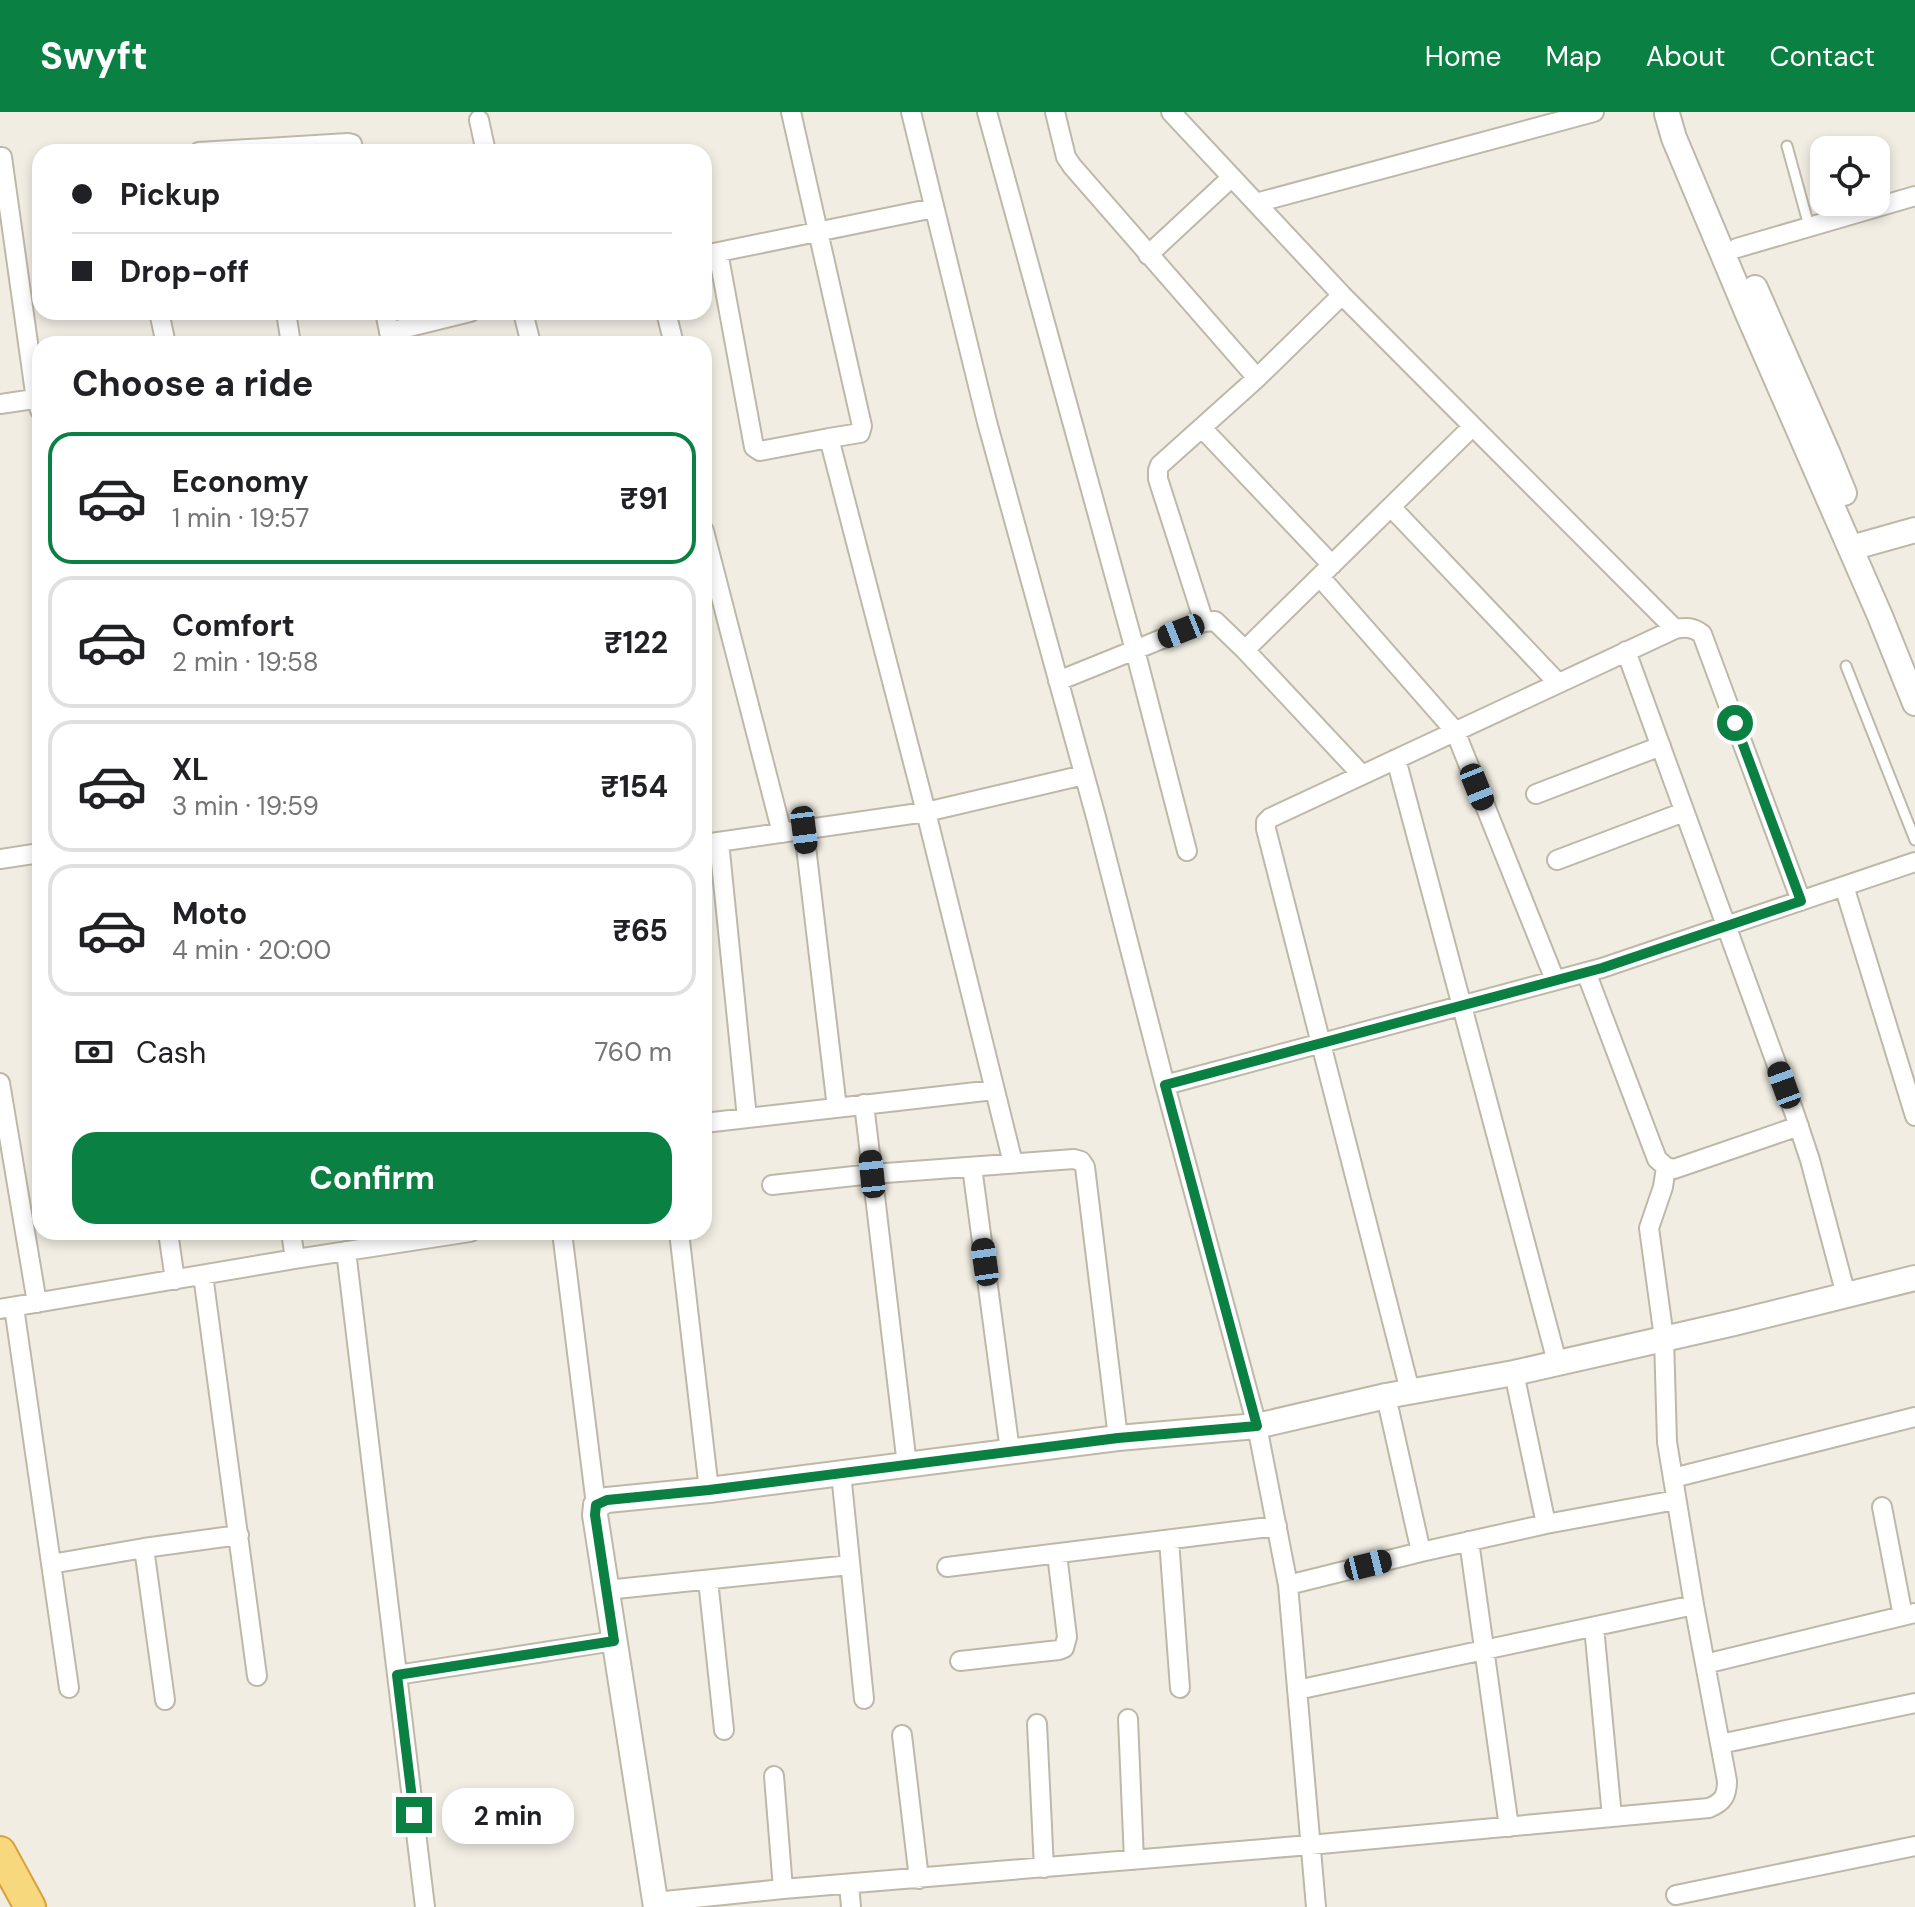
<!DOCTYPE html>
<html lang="en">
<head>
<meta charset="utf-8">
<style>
  body { margin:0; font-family:"DM Sans",sans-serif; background:#f2f2f2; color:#202124; height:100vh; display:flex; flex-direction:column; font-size:30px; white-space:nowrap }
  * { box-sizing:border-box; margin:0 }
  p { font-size:26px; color:#757577 }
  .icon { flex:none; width:44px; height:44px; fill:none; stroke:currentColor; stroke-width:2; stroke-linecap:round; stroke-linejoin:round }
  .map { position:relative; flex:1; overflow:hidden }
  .panel { position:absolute; left:32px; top:224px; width:680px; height:904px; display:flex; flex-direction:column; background:#fff; border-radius:24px; box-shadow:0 4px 12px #0003 }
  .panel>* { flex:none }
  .hud { position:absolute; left:32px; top:32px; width:680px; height:176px; border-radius:24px; box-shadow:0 4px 12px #0003; display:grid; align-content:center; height:176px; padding:0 40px; background:#fff }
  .buttons { position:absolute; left:1810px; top:24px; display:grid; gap:16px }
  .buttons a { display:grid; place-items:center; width:80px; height:80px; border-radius:16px; background:#fff; box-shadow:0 4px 12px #0003; font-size:40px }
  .end { position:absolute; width:36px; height:36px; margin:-18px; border:10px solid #0b8043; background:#fff; box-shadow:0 0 0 4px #fff }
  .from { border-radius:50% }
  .bubble { position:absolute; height:56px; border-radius:24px; background:#fff; box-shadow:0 4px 12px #0003; font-size:26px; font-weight:700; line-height:56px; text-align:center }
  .car { position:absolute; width:24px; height:48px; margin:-24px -12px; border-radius:10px; box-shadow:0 0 6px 2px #0007; background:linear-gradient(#222 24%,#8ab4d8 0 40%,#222 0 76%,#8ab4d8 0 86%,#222 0) }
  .hud b { display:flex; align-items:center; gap:28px; height:76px; font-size:30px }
  .hud b+b { border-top:2px solid #e0e0e0 }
  .hud i { width:20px; height:20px; background:#202124 }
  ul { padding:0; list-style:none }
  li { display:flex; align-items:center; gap:24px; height:132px; margin:0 16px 12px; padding:0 24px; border:4px solid #e0e0e0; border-radius:24px }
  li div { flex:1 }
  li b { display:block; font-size:30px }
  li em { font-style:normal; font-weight:700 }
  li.selected { border-color:#0b8043 }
  li>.icon { width:72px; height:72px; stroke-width:1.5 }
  h2 { padding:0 40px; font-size:36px; line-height:96px }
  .pay { display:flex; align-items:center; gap:20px; height:88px; padding:0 40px; font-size:30px }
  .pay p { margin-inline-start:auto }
  .button { display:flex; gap:16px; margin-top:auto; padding:16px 40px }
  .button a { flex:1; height:92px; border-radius:24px; background:#0b8043; color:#fff; font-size:32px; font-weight:700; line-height:92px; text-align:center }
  header { display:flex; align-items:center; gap:48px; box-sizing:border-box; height:112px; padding:0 40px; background:#0b8043; color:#fff }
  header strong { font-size:38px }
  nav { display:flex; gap:44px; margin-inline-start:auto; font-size:28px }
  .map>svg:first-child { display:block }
</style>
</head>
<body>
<header>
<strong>Swyft</strong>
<nav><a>Home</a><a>Map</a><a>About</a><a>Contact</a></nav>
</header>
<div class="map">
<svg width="1915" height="1795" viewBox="0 0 1915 1795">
  <rect width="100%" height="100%" fill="#f1ede3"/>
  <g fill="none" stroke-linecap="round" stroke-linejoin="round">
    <!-- service casing -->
    <g stroke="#beb8a9" stroke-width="13">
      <path id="service" d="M1787,34l22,80
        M1846,554l69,174"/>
    </g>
    <!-- minor casing -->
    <g stroke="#beb8a9" stroke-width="22">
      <path id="minor" d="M791,0l71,314 -2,7 -31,5 97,374 87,351
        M911,0l76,310 109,395 69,268 92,341 31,159 28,322
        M987,0l148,538 52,201
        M1055,0l11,45 6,9 185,212
        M1171,0l171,183 333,334
        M479,8l7,32
        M199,40l149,-9 4,1 2,8
        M0,45h2l34,243
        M1256,91l338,-91
        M1737,136l178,-52
        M718,140l36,195 6,4 69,-13
        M704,143l230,-47
        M1148,143l84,-78
        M159,200l7,32
        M286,200l5,32
        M385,200l6,29
        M523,200l8,32
        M666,200l8,32
        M389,220l81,-20
        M0,292l34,-5 4,3 2,8
        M1202,316l130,137
        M1391,395l167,176
        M704,419l78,302
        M1320,465l135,154 100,249
        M1204,510l-46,-143v-9l2,-5 97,-87 85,-83
        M1245,538l227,-223
        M1626,539l168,461 16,48 36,135
        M1058,569l146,-59 11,-1 30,29 117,125
        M1396,647l161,603
        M1536,682l125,-48
        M804,718l33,278
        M719,730l28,276
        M704,732l222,-32 158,-37
        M0,747l40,-6
        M1557,748l127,-48
        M1844,774l71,230
        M1586,860l71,187 9,8 8,2 125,-43
        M0,971l37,220
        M1165,973l437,-117 313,-106
        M864,992l43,361
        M704,1011l290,-33
        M972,1055l38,284
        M772,1073l100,-11 202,-15 7,2 4,6 33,271
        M168,1120l7,48
        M291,1120l4,27
        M562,1120l34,273
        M679,1120l30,258
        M346,1139l79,656
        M203,1163l54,401
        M14,1195l55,381
        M0,1197l295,-50 175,-27
        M1514,1261l32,151
        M1410,1279l-144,-562v-7l4,-4 405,-189c11,-2 18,-2 27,5l99,267
        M1386,1284l35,156
        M841,1361l23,226
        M1673,1366l242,-61
        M1882,1395l21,109
        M1169,1428l11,148
        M1469,1429l40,286
        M144,1436l21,152
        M51,1452l93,-16 95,-13
        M947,1455l330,-41
        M708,1468l16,150
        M1288,1473l133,-33 125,-28 130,-24
        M606,1478l244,-25
        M1594,1515l18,190
        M960,1549l99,-11 5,-2 3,-11 -10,-83
        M1705,1552l210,-51
        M397,1563l217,-34
        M1297,1578l397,-85
        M1128,1607l6,141
        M1037,1612l7,144
        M902,1623l17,144
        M1720,1632l195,-41
        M774,1664l9,113
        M849,1772l2,23
        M1676,1783l239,-49
        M655,1790l128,-13 527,-44 399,-37c14,-6 18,-12 18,-27l-33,-176 -27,-163 -3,-104 -15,-110 14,-41 3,-20"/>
    </g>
    <!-- tertiary casing -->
    <g stroke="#beb8a9" stroke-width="28">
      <path id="tertiary" d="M1667,2l7,24 74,176 132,302 35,87
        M1755,176l73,166 16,39
        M1851,436l64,-18
        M656,1795l-61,-392 1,-10 11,-5 102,-10 409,-52 139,-12 129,-30 128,-23 220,-50 181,-45"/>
    </g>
    <!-- trunk casing -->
    <g stroke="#d5a338" stroke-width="34">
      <path id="trunk" d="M0,1740l30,55"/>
    </g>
    <!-- service -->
    <use href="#service" stroke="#fff" stroke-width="9"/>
    <!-- minor -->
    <use href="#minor" stroke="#fff" stroke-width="18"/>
    <!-- tertiary -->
    <use href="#tertiary" stroke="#fff" stroke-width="24"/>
    <!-- trunk -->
    <use href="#trunk" stroke="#f8d87d" stroke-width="30"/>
  </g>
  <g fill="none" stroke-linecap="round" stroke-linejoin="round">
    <!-- route -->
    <path stroke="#0b8043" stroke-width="10" d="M414,1703l-17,-140 217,-34 -19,-126 1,-10 11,-5 102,-10 409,-52 139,-12 -92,-341 437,-117 199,-67 -66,-178"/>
  </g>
</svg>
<div class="buttons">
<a><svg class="icon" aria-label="locate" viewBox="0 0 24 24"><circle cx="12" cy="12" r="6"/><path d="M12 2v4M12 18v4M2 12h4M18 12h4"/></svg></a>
</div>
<i class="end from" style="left:1735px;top:611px"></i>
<i class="end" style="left:414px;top:1703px"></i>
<div class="bubble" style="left:442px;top:1676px;width:132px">2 min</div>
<i class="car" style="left:1181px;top:519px;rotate:248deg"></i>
<i class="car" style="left:1477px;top:675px;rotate:158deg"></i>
<i class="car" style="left:804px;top:718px;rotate:173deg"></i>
<i class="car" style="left:1784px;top:973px;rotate:340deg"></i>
<i class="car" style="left:872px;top:1062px;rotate:354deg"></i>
<i class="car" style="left:985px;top:1150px;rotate:352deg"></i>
<i class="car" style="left:1368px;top:1453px;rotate:76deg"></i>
<div class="hud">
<b><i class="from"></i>Pickup</b>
<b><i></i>Drop-off</b>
</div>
<section class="panel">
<h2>Choose a ride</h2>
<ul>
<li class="selected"><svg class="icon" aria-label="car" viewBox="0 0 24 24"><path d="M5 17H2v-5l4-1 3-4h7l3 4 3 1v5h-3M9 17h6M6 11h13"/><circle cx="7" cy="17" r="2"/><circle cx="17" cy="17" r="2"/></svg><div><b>Economy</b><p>1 min · 19:57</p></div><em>₹91</em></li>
<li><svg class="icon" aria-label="car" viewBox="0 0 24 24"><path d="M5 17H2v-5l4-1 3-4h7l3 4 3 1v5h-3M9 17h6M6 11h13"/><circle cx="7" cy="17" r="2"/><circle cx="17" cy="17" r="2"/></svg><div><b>Comfort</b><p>2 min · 19:58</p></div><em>₹122</em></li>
<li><svg class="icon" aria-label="car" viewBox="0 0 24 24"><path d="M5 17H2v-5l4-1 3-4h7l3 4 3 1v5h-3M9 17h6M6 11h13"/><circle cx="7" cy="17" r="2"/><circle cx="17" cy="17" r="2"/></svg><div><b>XL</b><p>3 min · 19:59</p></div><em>₹154</em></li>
<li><svg class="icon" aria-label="car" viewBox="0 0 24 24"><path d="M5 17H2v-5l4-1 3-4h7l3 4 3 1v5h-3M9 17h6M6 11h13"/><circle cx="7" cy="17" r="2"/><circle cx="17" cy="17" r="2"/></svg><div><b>Moto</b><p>4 min · 20:00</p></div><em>₹65</em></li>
</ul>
<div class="pay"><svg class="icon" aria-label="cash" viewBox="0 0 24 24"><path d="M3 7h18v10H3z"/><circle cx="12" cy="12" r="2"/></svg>Cash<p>760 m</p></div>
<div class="button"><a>Confirm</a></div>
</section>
</div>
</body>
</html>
